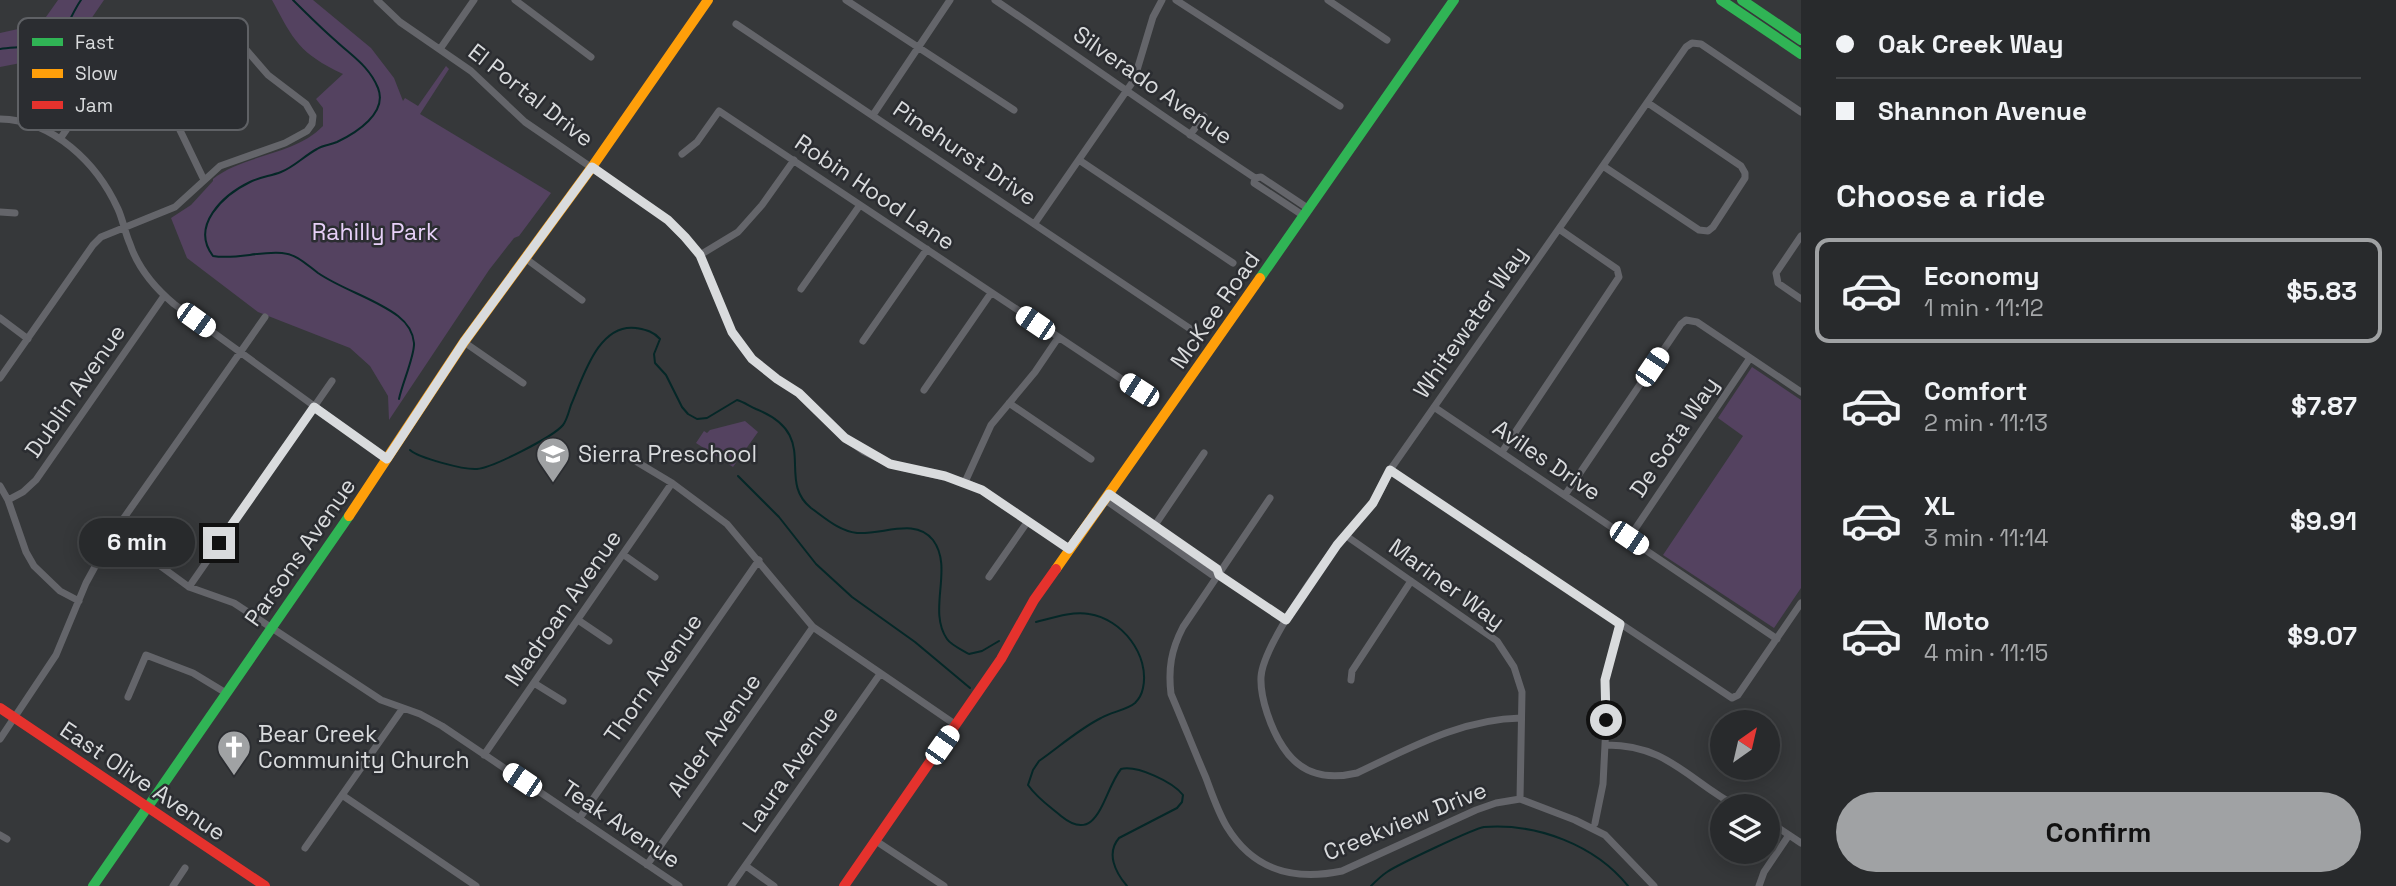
<!DOCTYPE html>
<html lang="en">
<head>
<meta charset="utf-8">
<style>
  body { margin:0; font-family:"Space Grotesk",sans-serif; background:#343638; color:#f1f3f6; height:100vh; display:flex; flex-direction:column; font-size:26px; white-space:nowrap }
  * { box-sizing:border-box; margin:0 }
  p { font-size:23px; color:#a5a7a9 }
  .icon { flex:none; width:38px; height:38px; fill:none; stroke:currentColor; stroke-width:2; stroke-linecap:round; stroke-linejoin:round }
  .map { position:relative; flex:1; overflow:hidden }
  .sheet { display:flex; flex-direction:column; background:#282a2c; width:595px }
  .sheet>* { flex:none }
  .hud { display:grid; align-content:center; height:154px; padding:0 35px; background:#282a2c }
  .needle { width:46px; rotate:34deg }
  .tools { position:absolute; left:1710px; top:710px; display:grid; gap:14px }
  .tools a { display:grid; place-items:center; width:70px; height:70px; border-radius:50%; background:#282a2c; box-shadow:0 4px 18px #0003,0 0 0 2px #444648; font-size:35px }
  .end { position:absolute; width:32px; height:32px; margin:-16px; border:9px solid #d9dbdd; background:#111; box-shadow:0 0 0 4px #111 }
  .from { border-radius:50% }
  .bubble { position:absolute; height:49px; border-radius:24px; background:#282a2c; box-shadow:0 4px 18px #0003,0 0 0 2px #444648; font-size:23px; font-weight:700; line-height:49px; text-align:center }
  .car { position:absolute; width:21px; height:42px; margin:-21px -10px; border-radius:9px; box-shadow:0 0 5px 2px #0007; background:linear-gradient(#fff 24%,#345 0 40%,#fff 0 76%,#345 0 86%,#fff 0) }
  .hud b { display:flex; align-items:center; gap:24px; height:66px; font-size:26px }
  .hud b+b { border-top:2px solid #444648 }
  .hud i { width:18px; height:18px; background:#f1f3f6 }
  ul { padding:0; list-style:none }
  li { display:flex; align-items:center; gap:21px; height:105px; margin:0 14px 10px; padding:0 21px; border:4px solid transparent; border-radius:14px }
  li div { flex:1 }
  li b { display:block; font-size:26px }
  li em { font-style:normal; font-weight:700 }
  li.selected { border-color:#a0a2a4 }
  li>.icon { width:63px; height:63px; stroke-width:1.5 }
  h2 { padding:0 35px; font-size:32px; line-height:84px }
  .action { display:flex; gap:14px; margin-top:auto; padding:14px 35px }
  .action a { flex:1; height:80px; border-radius:42px; background:#a0a2a4; color:#111; font-size:28px; font-weight:700; line-height:80px; text-align:center }
  main { display:flex; flex:1; min-height:0 }
  .map>svg:first-child { display:block }
</style>
</head>
<body>
<main>
<div class="map">
<svg width="1801" height="886" viewBox="0 0 1801 886">
  <rect width="100%" height="100%" fill="#36383a"/>
  <!-- green -->
  <path fill="#544260" d="M58,0h46l-37,54 -67,13v-34l41,-9z
    M272,0h41l58,48 23,30 9,23 2,-3 13,8 28,-40 3,3 -29,45 131,79 -32,43 -5,2 -25,32 -100,150 -1,-24 -18,-30 -20,-18 -92,-36 -71,-54 -16,-40 20,-13 22,-24v-2c31,-25 81,-23 110,-53v-18l-7,-9 27,-25c-44,-21 -49,-33 -71,-74z
    M1752,367l49,33v188l-27,40 -111,-73 80,-119 -25,-18z
    M745,421l13,11 -25,35 -37,-24 8,-12 3,2 3,-3z"/>
  <g fill="none" stroke-linecap="round" stroke-linejoin="round">
    <!-- stream -->
    <path stroke="#052727" stroke-width="2" d="M293,0c14,14 28,28 43,41 16,15 33,25 42,47 10,25 -22,45 -41,54 -7,3 -14,3 -20,7 -13,7 -23,18 -36,23 -10,4 -21,5 -31,10 -27,13 -60,44 -37,74 23,4 45,-5 69,-3 15,1 25,12 36,20 25,17 56,25 80,43 9,7 15,16 16,27 1,12 -12,41 -15,56
      M0,49c21,-3 50,0 64,-19 6,-9 10,-20 17,-30
      M410,450c9,8 54,20 67,19 15,-1 76,-32 86,-44 4,-5 6,-14 8,-20 12,-27 27,-82 65,-77 10,2 17,3 24,11l-6,15 1,9 11,12 16,32 6,7 9,5 10,-1 30,-18c7,2 12,6 19,9 66,26 19,70 55,99 14,10 28,23 46,25 26,2 58,-16 76,7 21,28 -6,70 14,99 4,6 15,11 22,15l13,-3 17,-10
      M738,476l41,41 37,47 36,33 63,45 55,46
      M1036,622c16,-4 36,-11 53,-8 33,5 61,41 54,74 -1,5 -4,11 -8,15 -8,7 -24,9 -34,15 -22,11 -42,29 -62,43l-6,9 -5,15c9,13 21,21 33,31 38,31 42,-25 60,-47 16,-4 52,13 62,26l-1,7 -5,6 -58,30c-13,15 -4,34 8,48
      M1371,886c5,-5 10,-10 16,-14 10,-7 88,-44 97,-45 53,-4 111,18 144,59"/>
    <!-- street -->
    <path stroke="#64656a" stroke-width="7" d="M377,0l23,22 71,49 54,51 143,98 32,35 32,77 20,27 25,20 21,14 47,45 18,13 27,13 75,18 17,8 87,59
      M515,0l76,57
      M846,0l168,110
      M995,0c87,59 172,120 260,178l6,-1 48,32
      M1176,0l164,106
      M1328,0l59,40
      M736,24l453,304
      M440,49l34,-49
      M873,115l77,-115
      M0,119c53,1 97,44 118,90 5,11 7,24 12,35 8,24 25,44 44,60l213,155
      M1190,135l14,-19
      M60,139l75,-110
      M682,154l15,-12 22,-31 419,279
      M1079,160l154,103
      M1603,166l96,64 9,1 5,-4 32,-49v-5l-4,-7 -93,-63
      M1255,178l-1,5 50,33
      M0,212l15,1
      M1035,223l99,-143 19,-63 9,-17
      M1801,236l-25,37 2,10 23,16
      M700,255l38,-23 24,-27 32,-45
      M525,258l57,42
      M801,289l59,-84
      M0,318l28,21
      M863,341l64,-92
      M464,342l59,41
      M0,378l93,-133 8,-8 74,-30 45,-41 65,-23 22,-12 5,-7 1,-8 -7,-12 -38,-29 -26,-30 -12,-2 -7,5 -45,65 -1,11 27,56
      M924,390l67,-97
      M1009,403l82,56
      M1434,407l343,232
      M1502,452l117,-175 -2,-8 -58,-40
      M637,462l35,21 55,41 86,103 143,98
      M1390,470l342,228 6,-3 63,-92
      M965,482l26,-57 44,-53 23,-34
      M0,486l8,14 18,52 8,14 26,25 19,10
      M1109,494l108,75 2,6 67,45
      M1565,495l116,-171 5,-4 11,2 104,70
      M1270,498l-87,129c-12,23 -15,42 -12,67 12,28 23,56 35,84 6,16 12,34 21,49 27,44 67,54 115,44l134,-61 20,-7 24,-4 55,21 30,15 49,51
      M1104,499l108,76h7
      M8,500l15,-8 13,-12 128,-184
      M1153,528l51,-75
      M114,532l75,55 45,16 147,97 39,14 22,12 237,160
      M1345,535l152,106 17,26 8,25 -2,107
      M1629,538l121,-180
      M624,555l31,22
      M989,577l39,-56
      M189,587l143,-206
      M578,620l31,21
      M1351,680l1,-9 59,-90
      M534,683l29,18
      M128,697l18,-42 47,18 33,20
      M1521,718c-60,1 -111,30 -164,55 -30,7 -56,2 -74,-26 -12,-18 -23,-49 -22,-70 2,-32 62,-115 84,-142 9,-11 21,-20 28,-31 7,-11 12,-22 17,-34l296,-423 6,-4 9,1 100,68
      M0,739l56,-84 30,-72 28,-51 151,-215
      M1605,745c62,-1 84,36 133,62
      M484,755l188,-272
      M342,795l134,91
      M579,819l180,-259
      M1768,821l33,22
      M1595,823l8,-39 4,-79 -2,-25 15,-56
      M0,835l7,4
      M876,841l68,45
      M305,848l98,-140
      M647,865l166,-238
      M746,866l28,20
      M173,886l12,-18
      M731,886l149,-212
      M1759,886l5,-14 25,-37"/>
    <!-- fast -->
    <path stroke="#30b455" stroke-width="10" d="M1721,0l80,54
      M1742,0l59,40
      M1260,278l194,-278
      M93,886l256,-370"/>
    <!-- slow -->
    <path stroke="#ff9f0a" stroke-width="10" d="M349,516l115,-174 128,-175 116,-167
      M1056,569l204,-291"/>
    <!-- jam -->
    <path stroke="#e5322d" stroke-width="10" d="M0,708l265,178
      M844,886l157,-227 33,-59 22,-31"/>
  </g>
  <g fill="none" stroke-linecap="round" stroke-linejoin="round">
    <!-- route -->
    <path stroke="#d9dbdd" stroke-width="9" d="M219,543l95,-136 73,52 77,-117 128,-175 76,53 17,17 15,18 32,77 20,27 25,20 22,14 46,45 45,26 55,12 37,14 87,59 40,-55 108,75 2,6 67,45 51,-75 36,-42 17,-33 230,154 -15,56 1,40"/>
  </g>
  <!-- icons -->
  <defs>
    <g id="school-pin" transform="scale(1.75)"><path d="M0 17L-7.5 6A9.5 9.5 0 1 1 7.5 6Z" fill="#a0a2a4" stroke="#2b2d31"/><path d="M0-5L7-2L0 1L-7-2ZM-4 1L0 2.5L4 1V4Q0 6-4 4Z" fill="#fff"/></g>
    <g id="church-pin" transform="scale(1.75)"><path d="M0 17L-7.5 6A9.5 9.5 0 1 1 7.5 6Z" fill="#a0a2a4" stroke="#2b2d31"/><path d="M-1.2-6h2.4v3.5h3.3v2.4h-3.3V6h-2.4V-.1h-3.3v-2.4h3.3Z" fill="#fff"/></g>
  </defs>
  <g fill-rule="evenodd">
    <use href="#school-pin" x="553" y="454"/>
    <use href="#church-pin" x="234" y="747"/>
  </g>
  <g text-anchor="middle" dominant-baseline="central" stroke-width="5" stroke-linejoin="round" paint-order="stroke">
    <!-- street labels -->
    <g font-size="23" fill="#d9dbdd" stroke="#2b2d31">
      <text transform="translate(1153 85) rotate(35)">Silverado Avenue</text>
      <text transform="translate(531 95) rotate(38)">El Portal Drive</text>
      <text transform="translate(965 153) rotate(34)">Pinehurst Drive</text>
      <text transform="translate(875 192) rotate(34)">Robin Hood Lane</text>
      <text transform="translate(1215 310) rotate(-55)">McKee Road</text>
      <text transform="translate(1470 322) rotate(-55)">Whitewater Way</text>
      <text transform="translate(75 391) rotate(-55)">Dublin Avenue</text>
      <text transform="translate(1674 437) rotate(-56)">De Sota Way</text>
      <text transform="translate(1547 460) rotate(34)">Aviles Drive</text>
      <text transform="translate(300 552) rotate(-55)">Parsons Avenue</text>
      <text transform="translate(1447 584) rotate(36)">Mariner Way</text>
      <text transform="translate(563 608) rotate(-55)">Madroan Avenue</text>
      <text transform="translate(653 678) rotate(-55)">Thorn Avenue</text>
      <text transform="translate(714 735) rotate(-55)">Alder Avenue</text>
      <text transform="translate(790 769) rotate(-55)">Laura Avenue</text>
      <text transform="translate(143 781) rotate(34)">East Olive Avenue</text>
      <text transform="translate(1405 821) rotate(-22)">Creekview Drive</text>
      <text transform="translate(621 824) rotate(34)">Teak Avenue</text>
    </g>
    <!-- park labels -->
    <g font-size="23" fill="#e7d0f8" stroke="#2b2d31">
      <text x="375" y="232">Rahilly Park</text>
    </g>
    <!-- poi labels -->
    <g font-size="23" fill="#d9dbdd" stroke="#2b2d31" text-anchor="start">
      <text x="578" y="454">Sierra Preschool</text>
      <text x="258" y="734">Bear Creek<tspan x="258" dy="26">Community Church</tspan></text>
    </g>
  </g>
  <!-- legend -->
  <rect x="18" y="18" width="230" height="112" rx="10" fill="#2b2d31" stroke="#5f6165" stroke-width="2"/>
  <rect x="32" y="38" width="31" height="8" fill="#30b455"/>
  <rect x="32" y="69" width="31" height="9" fill="#ff9f0a"/>
  <rect x="32" y="101" width="31" height="8" fill="#e5322d"/>
  <g font-size="19" fill="#d9dbdd">
    <text x="75" y="49">Fast</text>
    <text x="75" y="80">Slow</text>
    <text x="75" y="112">Jam</text>
  </g>
</svg>
<div class="tools">
<a><svg class="needle" viewBox="-14 -14 28 28"><path d="M0-13l5 13h-10z" fill="#e53935"/><path d="M0 13l5-13h-10z" fill="#a5a7a9"/></svg></a>
<a><svg class="icon" aria-label="layers" viewBox="0 0 24 24"><path d="M12 4l9 5-9 5-9-5zM3 14l9 5 9-5"/></svg></a>
</div>
<i class="end from" style="left:1606px;top:720px"></i>
<i class="end" style="left:219px;top:543px"></i>
<div class="bubble" style="left:79px;top:518px;width:116px">6 min</div>
<i class="car" style="left:196px;top:320px;rotate:126deg"></i>
<i class="car" style="left:1035px;top:323px;rotate:304deg"></i>
<i class="car" style="left:1652px;top:367px;rotate:34deg"></i>
<i class="car" style="left:1139px;top:390px;rotate:303deg"></i>
<i class="car" style="left:1629px;top:538px;rotate:124deg"></i>
<i class="car" style="left:942px;top:745px;rotate:35deg"></i>
<i class="car" style="left:522px;top:780px;rotate:304deg"></i>
</div>
<section class="sheet">
<div class="hud">
<b><i class="from"></i>Oak Creek Way</b>
<b><i></i>Shannon Avenue</b>
</div>
<h2>Choose a ride</h2>
<ul>
<li class="selected"><svg class="icon" aria-label="car" viewBox="0 0 24 24"><path d="M5 17H2v-5l4-1 3-4h7l3 4 3 1v5h-3M9 17h6M6 11h13"/><circle cx="7" cy="17" r="2"/><circle cx="17" cy="17" r="2"/></svg><div><b>Economy</b><p>1 min · 11:12</p></div><em>$5.83</em></li>
<li><svg class="icon" aria-label="car" viewBox="0 0 24 24"><path d="M5 17H2v-5l4-1 3-4h7l3 4 3 1v5h-3M9 17h6M6 11h13"/><circle cx="7" cy="17" r="2"/><circle cx="17" cy="17" r="2"/></svg><div><b>Comfort</b><p>2 min · 11:13</p></div><em>$7.87</em></li>
<li><svg class="icon" aria-label="car" viewBox="0 0 24 24"><path d="M5 17H2v-5l4-1 3-4h7l3 4 3 1v5h-3M9 17h6M6 11h13"/><circle cx="7" cy="17" r="2"/><circle cx="17" cy="17" r="2"/></svg><div><b>XL</b><p>3 min · 11:14</p></div><em>$9.91</em></li>
<li><svg class="icon" aria-label="car" viewBox="0 0 24 24"><path d="M5 17H2v-5l4-1 3-4h7l3 4 3 1v5h-3M9 17h6M6 11h13"/><circle cx="7" cy="17" r="2"/><circle cx="17" cy="17" r="2"/></svg><div><b>Moto</b><p>4 min · 11:15</p></div><em>$9.07</em></li>
</ul>
<div class="action"><a>Confirm</a></div>
</section>
</main>
</body>
</html>
